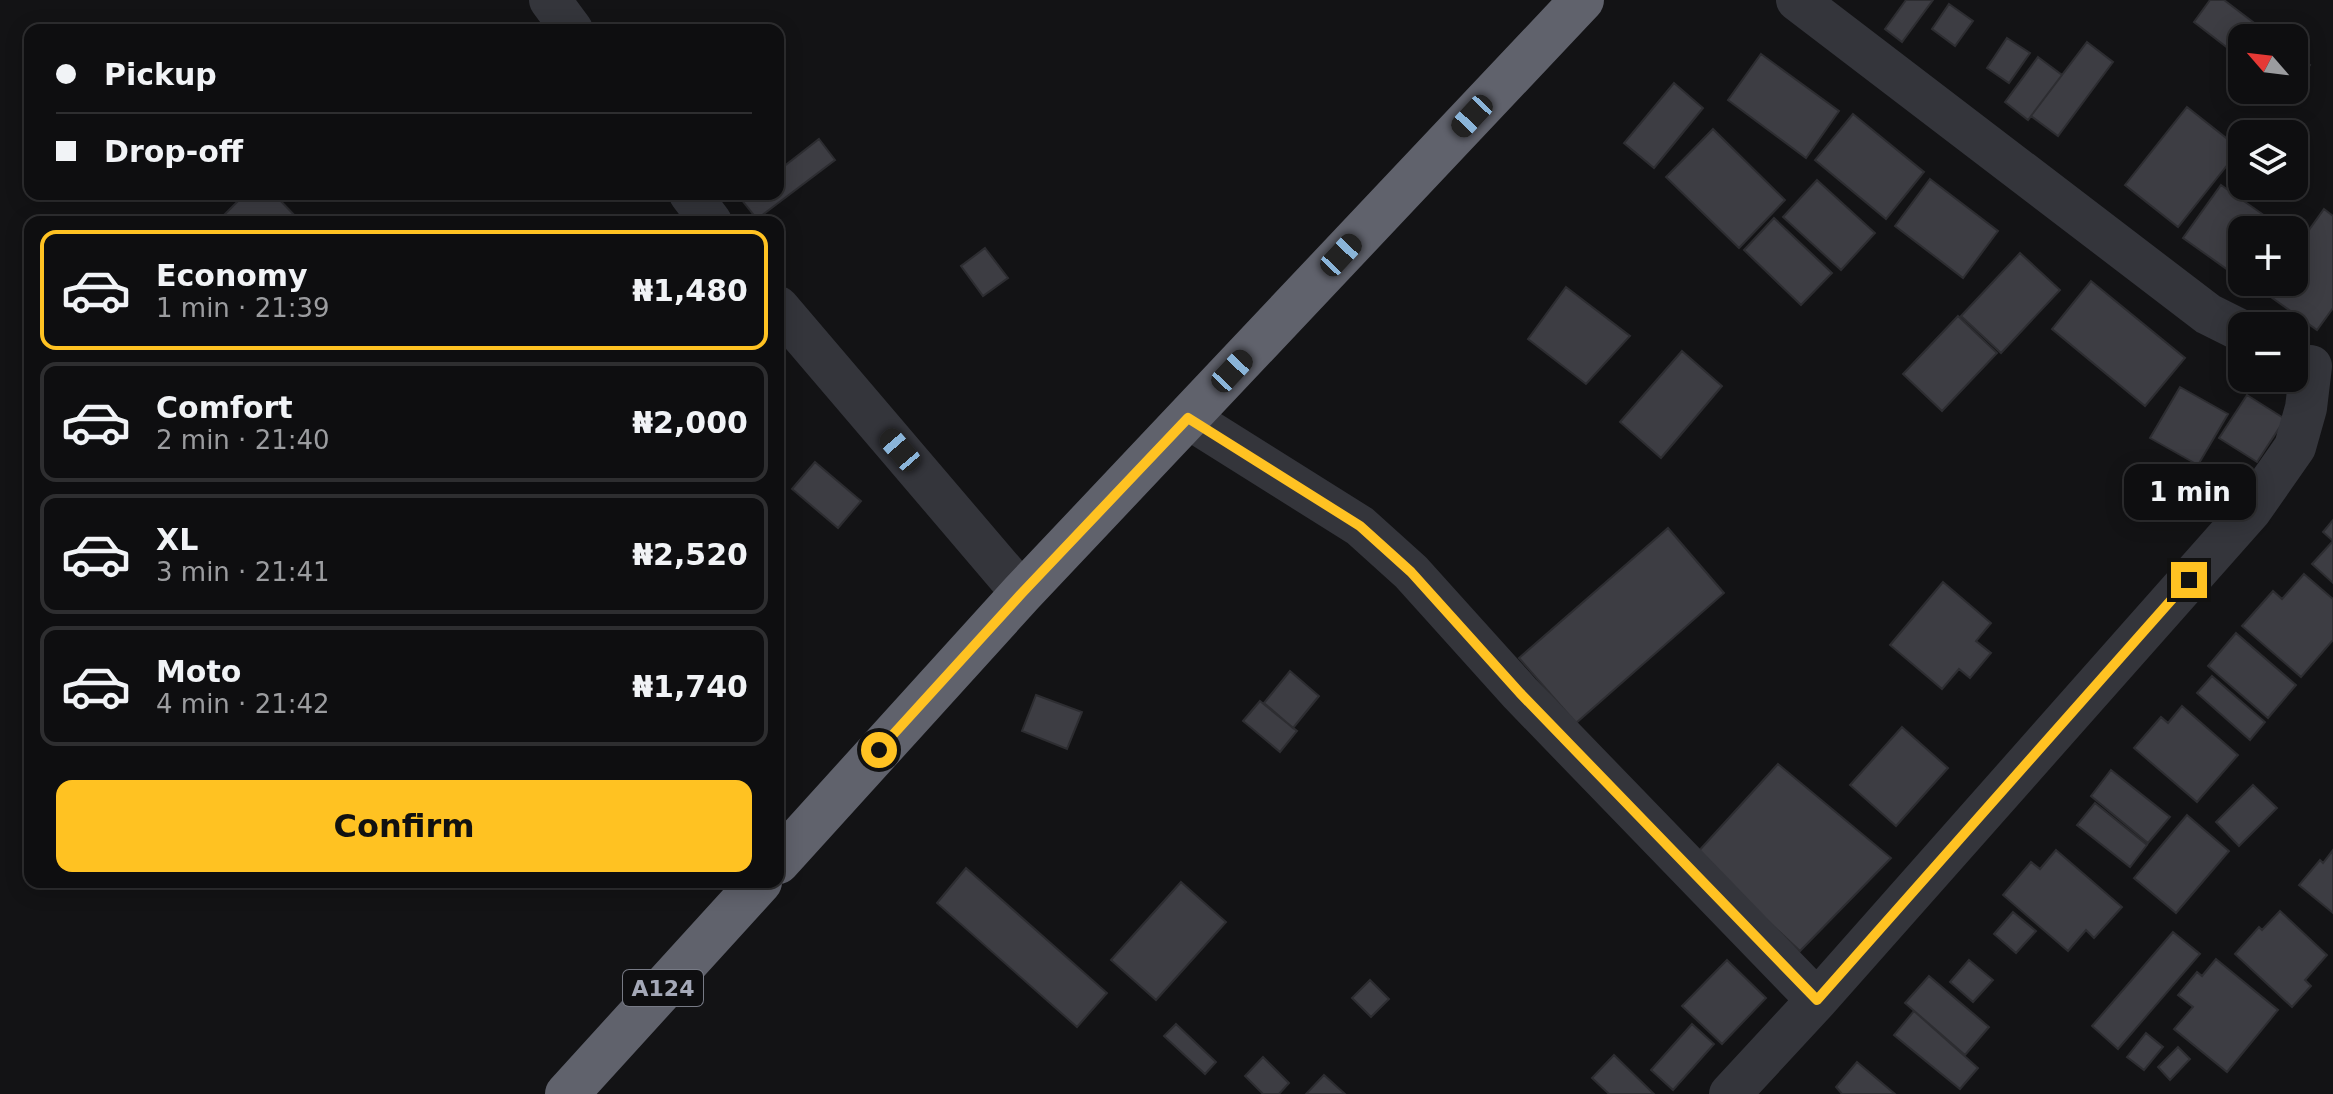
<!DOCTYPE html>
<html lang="en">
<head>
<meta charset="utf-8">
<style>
  body { margin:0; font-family:"DejaVu Sans",sans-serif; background:#1c1c1e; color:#f1f3f6; height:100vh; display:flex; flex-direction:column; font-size:30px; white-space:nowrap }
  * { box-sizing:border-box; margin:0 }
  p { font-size:26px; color:#9b9c9f }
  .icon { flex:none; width:44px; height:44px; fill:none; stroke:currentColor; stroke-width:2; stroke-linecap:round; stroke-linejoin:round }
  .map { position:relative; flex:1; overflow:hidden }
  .sheet { position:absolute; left:24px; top:216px; width:760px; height:672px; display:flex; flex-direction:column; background:#0e0e10; border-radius:16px; box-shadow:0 4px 20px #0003,0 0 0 2px #2e2e30 }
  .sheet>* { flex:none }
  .hud { position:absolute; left:24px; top:24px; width:760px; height:176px; border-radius:16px; box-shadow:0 4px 20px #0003,0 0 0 2px #2e2e30; display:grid; align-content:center; height:176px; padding:0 32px; background:#0e0e10 }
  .needle { width:52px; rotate:298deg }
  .controls { position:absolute; left:2228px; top:24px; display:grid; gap:16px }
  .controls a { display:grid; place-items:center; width:80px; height:80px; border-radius:16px; background:#0e0e10; box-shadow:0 4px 20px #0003,0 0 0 2px #2e2e30; font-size:40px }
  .end { position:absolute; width:36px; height:36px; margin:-18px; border:10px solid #ffc222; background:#111; box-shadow:0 0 0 4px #111 }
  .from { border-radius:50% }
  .bubble { position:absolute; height:56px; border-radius:16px; background:#0e0e10; box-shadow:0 4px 20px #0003,0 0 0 2px #2e2e30; font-size:26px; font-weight:700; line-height:56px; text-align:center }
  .car { position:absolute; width:24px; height:48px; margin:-24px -12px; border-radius:10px; box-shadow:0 0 6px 2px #0007; background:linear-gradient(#222 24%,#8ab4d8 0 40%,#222 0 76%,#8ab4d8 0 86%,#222 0) }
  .hud b { display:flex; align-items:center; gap:28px; height:76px; font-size:30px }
  .hud b+b { border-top:2px solid #2e2e30 }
  .hud i { width:20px; height:20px; background:#f1f3f6 }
  ul { padding:14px 0 0; list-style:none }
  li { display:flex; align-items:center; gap:24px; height:120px; margin:0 16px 12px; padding:0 16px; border:4px solid #2e2e30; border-radius:16px }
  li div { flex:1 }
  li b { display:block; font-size:30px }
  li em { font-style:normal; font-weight:700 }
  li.current { border-color:#ffc222 }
  li>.icon { width:72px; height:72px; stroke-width:1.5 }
  .button { display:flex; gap:16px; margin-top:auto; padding:16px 32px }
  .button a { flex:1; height:92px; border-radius:16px; background:#ffc222; color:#111; font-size:32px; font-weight:700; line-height:92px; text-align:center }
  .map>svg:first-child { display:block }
</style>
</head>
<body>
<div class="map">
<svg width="2333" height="1094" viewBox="0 0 2333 1094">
  <rect width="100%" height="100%" fill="#131315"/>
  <!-- building -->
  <path fill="#3d3d43" stroke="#2d2d31" stroke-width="2" d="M1906,0h27l-31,42 -17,-13z
    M2210,0h14l50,38h-32v21l-48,-37z
    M1949,4l24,17 -18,25 -23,-17z
    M2007,38l23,15 -21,30 -22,-15z
    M2087,42l26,20 -55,74 -27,-20z
    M2294,53l16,12 -16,22z
    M1761,54l78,57 -33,47 -78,-58z
    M2038,57l24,18 -34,45 -23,-18z
    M1674,83l29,25 -49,60 -30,-25z
    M2187,107l53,42 -62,78 -53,-42z
    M1853,114l71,58 -38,47 -71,-59z
    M1713,129l72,71 -46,48 -73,-71z
    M819,139l16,21 -78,59 -16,-20 7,-5h30v-23z
    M1930,179l68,52 -35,47 -68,-52z
    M1817,180l58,53 -34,37 -58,-53z
    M2221,185l64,45h-43v50l-59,-42z
    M245,194h29l27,28h-84z
    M2324,209l9,7v92l-16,22 -53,-38 7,-10h23v-31z
    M1774,218l58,55 -31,32 -57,-55z
    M985,248l23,30 -25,18 -22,-30z
    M2020,253l40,37 -59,63 -40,-37z
    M2091,281l94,77 -40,48 -93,-77z
    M1566,287l64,49 -44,48 -58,-45z
    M1958,316l39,37 -55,58 -39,-37z
    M1682,351l40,35 -61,72 -41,-36z
    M2180,387l48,27 -30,51 -48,-27z
    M2247,395l38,24 -28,43 -38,-24z
    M815,462l46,39 -23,27 -46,-39z
    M2333,520v63l-21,-19 21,-23 -10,-9z
    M1668,528l56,65 -148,130 -57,-65z
    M2304,574l29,25v41l-32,37 -59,-51 31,-35 9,8z
    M1943,582l48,41 -15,18 15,12 -21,25 -11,-9 -17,20 -52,-44z
    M2236,633l60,52 -28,33 -60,-52z
    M1290,671l29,25 -26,32 -29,-25z
    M2212,676l53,46 -15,18 -53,-47z
    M1036,695l46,17 -15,37 -45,-18z
    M1260,701l37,30 -17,21 -37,-31z
    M2182,706l56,49 -41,47 -63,-54 27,-31 7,6z
    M1902,727l46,41 -52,58 -46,-41z
    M1778,764l113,94 -91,93 -104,-97z
    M2111,770l59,47 -22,26 -57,-47z
    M2253,785l24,23 -38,38 -23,-24z
    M2095,803l52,42 -17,22 -53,-42z
    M2187,815l42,36 -53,62 -42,-35z
    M2056,850l66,57 -28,31 -8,-8 -18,21 -65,-56 28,-33 9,7z
    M2333,850v63l-34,-28 21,-25 3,3z
    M966,868l141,125 -30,34 -140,-124z
    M1181,882l45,40 -70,78 -45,-40z
    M2280,911l47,44 -22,25 6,6 -19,21 -57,-53 24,-27 3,3z
    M2013,912l23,19 -20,22 -22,-19z
    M2173,932l27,22 -82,95 -26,-23z
    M2216,959l62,51 -51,62 -53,-43 19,-22 -15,-12 19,-23 5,4z
    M1727,960l39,38 -44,46 -40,-38z
    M1969,960l24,20 -20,22 -23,-20z
    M1929,976l60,51 -24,28 -60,-52z
    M1370,980l19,19 -18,18 -19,-19z
    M1914,1011l64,57 -18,21 -66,-54z
    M1176,1024l40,38 -11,12 -41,-38z
    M1692,1024l22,20 -41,46 -22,-20z
    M2146,1033l17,14 -19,23 -17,-13z
    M2178,1047l12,12 -20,21 -12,-13z
    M1614,1055l40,39h-45l-17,-16z
    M1263,1057l26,26 -10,11h-16l-18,-18z
    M1857,1062l38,32h-53l-6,-7z
    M1324,1075l21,19h-39z"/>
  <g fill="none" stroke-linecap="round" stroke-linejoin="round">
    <!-- street -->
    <path stroke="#34353b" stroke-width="42" d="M550,0l22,30
      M1797,0l411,314 34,17
      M690,194l21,28
      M778,307l244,286
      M1188,418l172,108 51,46 109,121 297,307
      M1730,1094l87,-94 434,-490 44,-63 11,-39 5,-42"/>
    <!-- highway -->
    <path stroke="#60626c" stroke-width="44" d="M778,862l244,-269 560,-593
      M567,1094l193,-212"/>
  </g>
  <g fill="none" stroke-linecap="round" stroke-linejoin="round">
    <!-- route -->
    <path stroke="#ffc222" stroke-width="10" d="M879,750l143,-157 166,-175 172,108 51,46 109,121 297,307 372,-420"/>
  </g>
  <g text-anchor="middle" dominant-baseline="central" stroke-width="6" stroke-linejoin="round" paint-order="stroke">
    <!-- shield labels -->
    <rect fill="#0e0e10" stroke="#777a85" stroke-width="2" x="623" y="970" width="80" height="36" rx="6"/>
    <g font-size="22" font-weight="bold" fill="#a4a8b7">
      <text x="663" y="988">A124</text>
    </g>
  </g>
</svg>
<div class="controls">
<a><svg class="needle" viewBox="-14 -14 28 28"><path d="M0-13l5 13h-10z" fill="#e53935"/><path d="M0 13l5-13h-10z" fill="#9b9c9f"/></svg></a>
<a><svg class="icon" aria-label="layers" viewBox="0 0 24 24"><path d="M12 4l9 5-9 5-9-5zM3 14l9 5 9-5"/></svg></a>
<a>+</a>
<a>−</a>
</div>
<i class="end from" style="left:879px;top:750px"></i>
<i class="end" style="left:2189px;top:580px"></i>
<div class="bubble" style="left:2124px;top:464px;width:132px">1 min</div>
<i class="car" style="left:1472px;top:116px;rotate:223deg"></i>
<i class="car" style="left:1341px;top:255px;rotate:43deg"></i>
<i class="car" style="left:1232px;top:371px;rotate:43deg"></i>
<i class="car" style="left:900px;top:450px;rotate:319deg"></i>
<div class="hud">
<b><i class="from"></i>Pickup</b>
<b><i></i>Drop-off</b>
</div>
<section class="sheet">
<ul>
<li class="current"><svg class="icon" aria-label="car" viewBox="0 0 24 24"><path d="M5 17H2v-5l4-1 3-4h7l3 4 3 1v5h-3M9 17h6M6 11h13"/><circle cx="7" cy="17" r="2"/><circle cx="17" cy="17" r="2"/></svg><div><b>Economy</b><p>1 min · 21:39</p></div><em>₦1,480</em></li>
<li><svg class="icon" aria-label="car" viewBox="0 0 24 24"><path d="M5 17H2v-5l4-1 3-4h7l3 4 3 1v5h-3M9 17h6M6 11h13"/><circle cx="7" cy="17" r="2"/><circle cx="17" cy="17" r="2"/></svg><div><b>Comfort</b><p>2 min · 21:40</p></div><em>₦2,000</em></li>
<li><svg class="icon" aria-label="car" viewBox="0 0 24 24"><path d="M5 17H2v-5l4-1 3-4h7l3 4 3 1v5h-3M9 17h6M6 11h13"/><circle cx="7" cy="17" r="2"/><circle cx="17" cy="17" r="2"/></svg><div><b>XL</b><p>3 min · 21:41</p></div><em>₦2,520</em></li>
<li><svg class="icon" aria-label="car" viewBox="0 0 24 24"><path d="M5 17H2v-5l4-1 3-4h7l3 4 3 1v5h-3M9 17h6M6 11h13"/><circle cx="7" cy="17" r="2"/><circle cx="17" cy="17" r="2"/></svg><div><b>Moto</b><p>4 min · 21:42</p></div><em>₦1,740</em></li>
</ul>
<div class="button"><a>Confirm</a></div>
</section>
</div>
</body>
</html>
